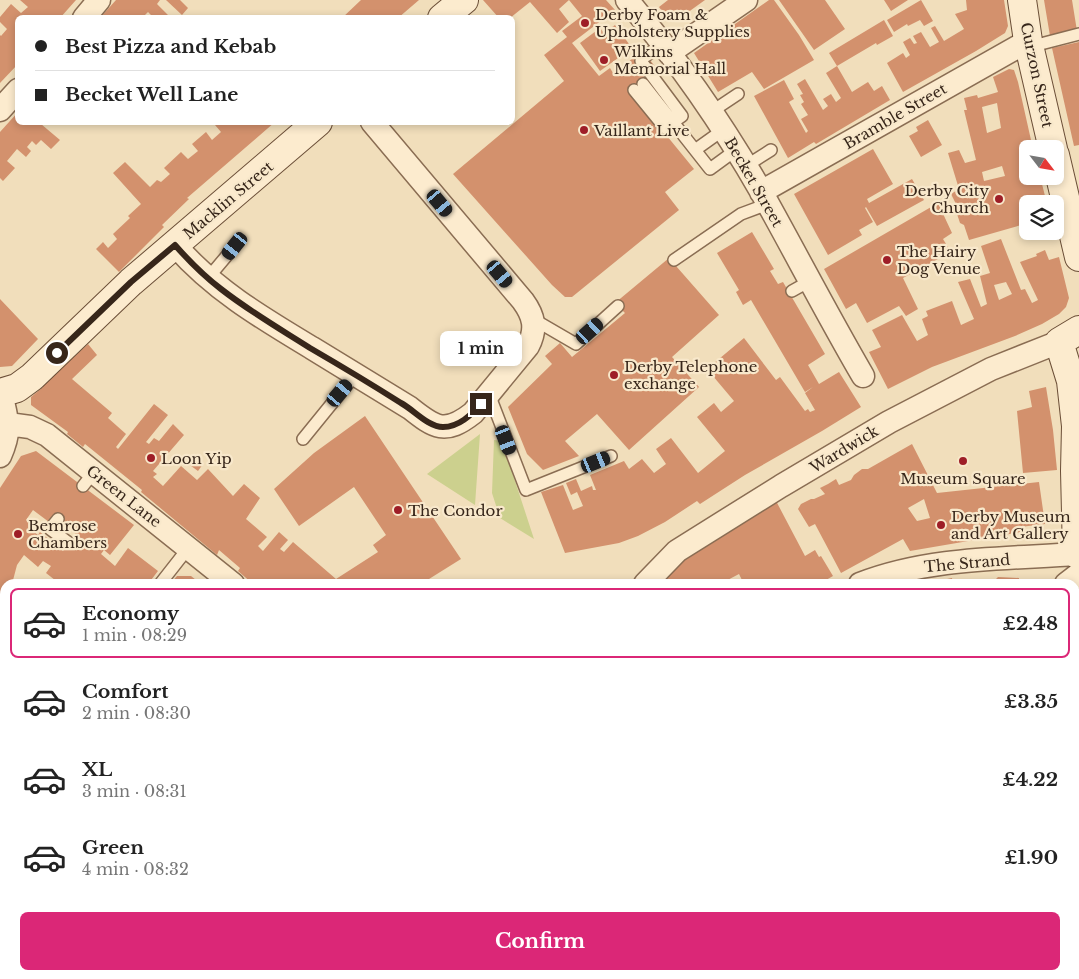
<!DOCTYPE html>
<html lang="en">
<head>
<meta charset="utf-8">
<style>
  body { margin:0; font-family:"Libre Baskerville",serif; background:#f6f6f6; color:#222; height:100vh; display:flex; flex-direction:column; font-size:19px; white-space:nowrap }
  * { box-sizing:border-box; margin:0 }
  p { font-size:16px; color:#767676 }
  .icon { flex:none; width:28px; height:28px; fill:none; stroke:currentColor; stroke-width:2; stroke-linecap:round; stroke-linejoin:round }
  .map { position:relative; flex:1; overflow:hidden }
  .panel { position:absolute; left:0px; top:579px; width:1080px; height:401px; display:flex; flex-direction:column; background:#fff; border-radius:15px 15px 0 0; box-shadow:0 2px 8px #0003 }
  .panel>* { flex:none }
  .hud { position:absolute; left:15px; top:15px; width:500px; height:110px; border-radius:8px; box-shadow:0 2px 8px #0003; display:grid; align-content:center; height:110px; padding:0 20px; background:#fff }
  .needle { width:32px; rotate:121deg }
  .tools { position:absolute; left:1019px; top:140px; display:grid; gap:10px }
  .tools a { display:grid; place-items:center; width:45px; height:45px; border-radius:8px; background:#fff; box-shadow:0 2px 8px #0003; font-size:25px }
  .end { position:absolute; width:22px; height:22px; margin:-11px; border:6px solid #37261a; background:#fff; box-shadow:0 0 0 2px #fff }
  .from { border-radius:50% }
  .bubble { position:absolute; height:35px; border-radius:8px; background:#fff; box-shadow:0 2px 8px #0003; font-size:16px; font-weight:700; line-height:35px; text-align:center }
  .car { position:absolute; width:15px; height:30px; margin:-15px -8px; border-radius:6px; box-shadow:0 0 4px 1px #0007; background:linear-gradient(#222 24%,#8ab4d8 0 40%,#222 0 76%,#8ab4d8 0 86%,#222 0) }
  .hud b { display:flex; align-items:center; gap:18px; height:48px; font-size:19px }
  .hud b+b { border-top:1px solid #e0e0e0 }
  .hud i { width:12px; height:12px; background:#222 }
  ul { padding:9px 0 0; list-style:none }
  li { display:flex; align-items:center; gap:15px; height:70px; margin:0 10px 8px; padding:0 10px; border:2px solid transparent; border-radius:8px }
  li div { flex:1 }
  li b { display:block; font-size:19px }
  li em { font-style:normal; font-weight:700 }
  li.current { border-color:#db2777 }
  li>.icon { width:45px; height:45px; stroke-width:1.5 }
  .action { display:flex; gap:10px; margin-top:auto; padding:10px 20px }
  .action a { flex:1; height:58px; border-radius:8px; background:#db2777; color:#fff; font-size:20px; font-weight:700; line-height:58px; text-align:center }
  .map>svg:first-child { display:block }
</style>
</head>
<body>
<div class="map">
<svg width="1079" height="979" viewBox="0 0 1079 979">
  <rect width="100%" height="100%" fill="#f1debb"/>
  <!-- green -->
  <path fill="#ccd08e" d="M480,434l-5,71 -48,-31z
    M494,440l8,1 32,98 -34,-21 -8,-25z"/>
  <!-- building -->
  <path fill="#d3916d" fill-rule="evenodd" d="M20,0h56l-16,18h-42v46l-18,19v-48l1,1 6,-7 -7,-7v-5l11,-13 10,9 7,-6z
    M116,0h44l-3,4 14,14h-17l-6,-6 -4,4 1,2h-45z
    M166,0h14l8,8 -6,7z
    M361,0h58l-21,18h-56z
    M483,0h123l9,10 -43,33 27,33 11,-8 3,5 30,-22 17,22 -29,19 63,77 -29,23 14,18 -107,87h-7l-13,-12 -99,-111 111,-93 -20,-26 23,-18 -5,-6 20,-15 -13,-16 -10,9 10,13 -12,11 -27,-31 -20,16h-11z
    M668,0h37l-25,18 -4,-5 -8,6 -9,-12z
    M769,0h5l25,35 15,25 -50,29 -12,-17 -34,20 -24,-39z
    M779,0h46l20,29 -31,21z
    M884,0h24l-17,11z
    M921,0l12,21 -9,5 -4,-6 -12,6 -1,-2 -13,8 -7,-12z
    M966,0h38l4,26 -3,7 -29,18 -73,41 -16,-29 16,-10 3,5 4,-3 -7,-13 7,-4 4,6 3,-1 -4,-7 8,-4 9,15 9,-5 -8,-14 4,-2 9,15 20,-12 -9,-15 12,-4z
    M1044,0h28l5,31 -27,5z
    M884,20l9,16 -16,9 -1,-2 -39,23 -8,-13z
    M615,25l17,23 -32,23 -20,-28 20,-15 4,5z
    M1079,42v103l-5,1 -22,-98z
    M837,66l15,26 16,-10 6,9 8,-5 8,14 -74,44 -2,-2 -26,16 -34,-62 30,-16 10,19 -5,3 17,31 2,-2 -7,-12 7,-4 -7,-11 3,-2 -4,-7 3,-1 -6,-10 8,-5 18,31 5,-4 -5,-7 8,-5 5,8 5,-4 -15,-25z
    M1009,69l5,1 4,12 15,67h-5v27h12l7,28h-19v19l-59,17 -5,-15 -4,-2 -3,-9 2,-4 -8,-16 8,-5 -11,-36 11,-3 6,13 11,-3 -12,-50h3l-3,-12 13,-3 1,3 20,-6 -5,-15zM997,103l4,25 -14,5 -5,-26zM1002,166l3,10 -21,5 -2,-9z
    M18,112v10h25l-2,2 19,16 -9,9 -10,-9 -5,5 -4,-4 -5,6 4,4 -5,6 -9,-8 -10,12 8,7 -12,13 -3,-3v-46z
    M928,120l14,25 -21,12 -12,-21 9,-5 -2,-4z
    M217,122h58l-88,76 2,1 -27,26 2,2 -45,45 -23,-23 7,-7 5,6 9,-9 -4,-5 17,-16 -2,-2 13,-12 -28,-31 12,-11 25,25 7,-7 4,2 9,-8 -6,-6 17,-16 7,7 10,-8 -6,-7 14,-12 6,8 9,-8 -6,-7z
    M873,149l20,35 -26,15 2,4 43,-24 12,21 -47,26 -11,-19 -1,1 8,14 -14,8 3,5 -34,20 -34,-61z
    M938,203l14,30 -9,6 8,13 -48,26 15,31 -12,7 -7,-10 -32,17 -11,-20 -10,6 -22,-40z
    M752,232l22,37 -4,2 8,13 5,-2 42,72 -17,11 11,19 20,-12 22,35 -39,24 -77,44 -45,29 -3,-3 -32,21 -27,14 -19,7 -54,10 -24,-61 22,-7 10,25 10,-4 -6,-14 -6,3 -5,-12 10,-4 5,12 11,-5 1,4h3l-6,-15 34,-14 5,8 13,-10 12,14 12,-9 -10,-15 15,-11 27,35 27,-22 -28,-34 17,-14 7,9 13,-11 -27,-32 37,-31 32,42 4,-3 25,34 3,-2 2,3 5,-2 -10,-17 8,-6 -8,5 -54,-92 -8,5 -7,-13 3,-2 -22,-37z
    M1001,239l20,51 4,-1 7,14 6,-3 -18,-38 17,-6 -1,-2 9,-4 4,10 10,-3 10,41 -3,9 -7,7 -17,10 -27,12 -83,31 -44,22 -19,-37 12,-5 -9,-17 30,-15 15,26 11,-6 -6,-16 6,-3 -2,-5 26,-10 9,24 13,-6 -16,-37 12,-3 11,28 6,-3 -7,-28 10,-3 -9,-27zM1006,282l6,12 -13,6 -5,-15z
    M669,258l50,57 -47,42 27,30 -70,63 -32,-36 -32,27 14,15 -36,14 -16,-16 -19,-47 44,-43 -7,-8 15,-13 12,14 53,-44 -10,-10z
    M0,299l38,40 -26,27 -12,1z
    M88,344l9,11 -25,24 40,34 -4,5 18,16 -10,13 2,2 36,-45 14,11 -22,27 3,2 5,-6 5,3 14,-17 11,11 -31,36 4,3 -4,3 10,9 18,-20 16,14 11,-11 25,27 11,-12 16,14 -14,21 21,18 -9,9 5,5 16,-19 9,8 -8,9 4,3 9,-10 43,37 42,-27 -5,-7 13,-10 -32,-48 -55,39 -25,-37 40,-36 51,-37 96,143 -40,25h-168l-15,-13 2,-3 -21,-18 -2,5 -76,-63 1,-2 -57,-46 -2,3 -16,-13 1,-2 -37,-27v-8l12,-10 -1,-1z
    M1046,387l7,43 4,40 -34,3 -6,-62 15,-4 -3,-16z
    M912,444l25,49 102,-11 6,42 -25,3 1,5 -111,19 -7,-12 -62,34 -26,-49 -6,3 -11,-18 3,-5 10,-5h3l11,-5 -5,-6 8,-4 8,-5 3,6 12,-5 3,-5 8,-6h6zM924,499l6,19 -13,3 -9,-13z
    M36,451l98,74 -24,30 -6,-5 -3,4 14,12 13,-18 30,23 -10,13h-88l-14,-11 5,-7 -8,-5 -5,6 -14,-12 -7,10 -5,19h-7v102l-5,-1v-197l21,-32zM33,510l16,12 4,-6 23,18 -13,17 -23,-19 -2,3 -7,-5 3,-4 -8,-6z
    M192,456l11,8 -5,7 -11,-8z
    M775,499l30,57 10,-6 4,7 2,-1 12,20 -14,8h-75l-5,-10 -19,10h-62l18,-19z
    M177,576h14l10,8h-31z
    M998,577l21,1v1l9,1 3,4h-40z
    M952,578l1,6h-26v-1z
    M1079,603v35l-4,2v-35z
    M1079,655v23l-4,-10v-11z
    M0,690l5,1v18l-5,-2z
    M1075,697l4,10v15l-4,1z
    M0,734l5,1v82l-5,-1v-34l3,-11h-3z
    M1079,790v19l-4,3v-19z
    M1079,842v20l-4,-5v-11z
    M0,857l5,1v117h144l-2,4h-147z
    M165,975h47l-2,4h-46z
    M247,975h29l-1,4h-29z
    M300,975h130l-2,4h-130z
    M437,975h83l8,4h-93z
    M591,975h228l-1,4h-219z
    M851,975h21l-1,4h-22z
    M890,975h59l-3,4h-57z
    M973,975h31l4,4h-39z"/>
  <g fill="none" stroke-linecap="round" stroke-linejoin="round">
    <!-- street-tunnel -->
    <path stroke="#ccb99b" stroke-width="22" stroke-dasharray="22 11" stroke-linecap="butt" d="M506,979l2,-4"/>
    <!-- lane casing -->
    <g stroke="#8a6d53" stroke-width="14">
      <path id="lane" d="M1029,47l50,-13
        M646,56l16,-12
        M643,84l67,85 26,-19
        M634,90l31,38 17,-12 -41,-55
        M711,112l27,-18
        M695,150l28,-20
        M746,166l25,-16
        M674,260l67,-46 27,-10
        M208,278l27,-32
        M792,291l18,-10
        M533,319l43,25 42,-38
        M489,394l37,96 85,-34
        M303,439l52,-64
        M83,486l11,-14
        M58,519l-8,10 19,14
        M160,584l29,-37
        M1075,687l4,9
        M1075,875l4,-4
        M0,966l2,13
        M960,979l4,-4"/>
    </g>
    <!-- street casing -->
    <g stroke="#8a6d53" stroke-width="25">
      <path id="street" d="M627,0c50,59 96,125 135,193 34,61 66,123 101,183
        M84,18l15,-18
        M669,53l77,-53
        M0,110l18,-20
        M761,192l267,-151
        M175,245c38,44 87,73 137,103 33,20 65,40 98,60 25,20 35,27 63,5l55,-67c9,-17 6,-30 -5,-45l-151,-179
        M8,424l22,3 17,8 186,149
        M0,456c12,-27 7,-36 1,-63
        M645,584l32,-33 104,-65 108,-64 102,-53 68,-27
        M860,584c69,-27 145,-25 217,-30
        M1066,584l13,-10
        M0,841h5
        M548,975l6,4
        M153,979l2,-4
        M226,979l2,-4
        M879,979l1,-4"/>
    </g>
    <!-- secondary casing -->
    <g stroke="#6b4e37" stroke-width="30">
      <path id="secondary" d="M1022,0l6,41 25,108
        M442,18l22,-18
        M1055,155l24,102
        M1079,330l-20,12 12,39 5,45 -1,45 2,83h2
        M0,393l17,-5 15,-11 99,-95 187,-160"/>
    </g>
    <!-- lane -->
    <use href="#lane" stroke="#fcebce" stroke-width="11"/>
    <!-- street -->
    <use href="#street" stroke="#fcebce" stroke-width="22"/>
    <!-- secondary -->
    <use href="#secondary" stroke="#fcebce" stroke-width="28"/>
  </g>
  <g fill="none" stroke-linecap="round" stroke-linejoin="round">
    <!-- route -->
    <path stroke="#37261a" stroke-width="6" d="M57,353l74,-71 44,-37c14,16 29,31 46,44 28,22 59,40 89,59 31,18 61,36 91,55 13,7 27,24 42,24 16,0 28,-12 38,-23"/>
  </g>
  <!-- markers -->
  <g fill="#9e1e27" stroke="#f8e8cb" stroke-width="2">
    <circle cx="585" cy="23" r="5"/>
    <circle cx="604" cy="60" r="5"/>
    <circle cx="584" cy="130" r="5"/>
    <circle cx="999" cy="199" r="5"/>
    <circle cx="887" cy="260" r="5"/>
    <circle cx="614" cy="375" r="5"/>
    <circle cx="151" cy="458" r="5"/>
    <circle cx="963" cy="461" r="5"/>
    <circle cx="398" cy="510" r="5"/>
    <circle cx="941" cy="525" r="5"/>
    <circle cx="18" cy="534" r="5"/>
  </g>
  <g text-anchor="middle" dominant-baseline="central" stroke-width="4.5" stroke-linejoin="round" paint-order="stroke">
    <!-- poi labels -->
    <g font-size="15" fill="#37261a" stroke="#f8e8cb" text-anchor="start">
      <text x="595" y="14">Derby Foam &amp;<tspan x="595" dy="17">Upholstery Supplies</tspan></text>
      <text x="614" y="51">Wilkins<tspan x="614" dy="17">Memorial Hall</tspan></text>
      <text x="594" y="130">Vaillant Live</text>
      <text x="989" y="190" text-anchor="end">Derby City<tspan x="989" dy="17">Church</tspan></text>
      <text x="897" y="251">The Hairy<tspan x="897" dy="17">Dog Venue</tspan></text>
      <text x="624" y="366">Derby Telephone<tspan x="624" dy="17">exchange</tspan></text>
      <text x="161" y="458">Loon Yip</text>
      <text x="963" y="478" text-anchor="middle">Museum Square</text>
      <text x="408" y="510">The Condor</text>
      <text x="951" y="516">Derby Museum<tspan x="951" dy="17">and Art Gallery</tspan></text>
      <text x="28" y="525">Bemrose<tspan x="28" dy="17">Chambers</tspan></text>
    </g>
    <!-- street labels -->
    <g font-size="15" fill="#37261a" stroke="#f8e8cb">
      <text transform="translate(1037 75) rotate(78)">Curzon Street</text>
      <text transform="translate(895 116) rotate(-30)">Bramble Street</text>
      <text transform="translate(754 182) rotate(60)">Becket Street</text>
      <text transform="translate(228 200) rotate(-40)">Macklin Street</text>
      <text transform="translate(844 449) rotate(-31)">Wardwick</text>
      <text transform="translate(124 496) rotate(38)">Green Lane</text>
      <text transform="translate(967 563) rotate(-5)">The Strand</text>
    </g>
  </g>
</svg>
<div class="tools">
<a><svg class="needle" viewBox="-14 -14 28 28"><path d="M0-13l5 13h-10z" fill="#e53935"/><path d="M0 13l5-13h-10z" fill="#767676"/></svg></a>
<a><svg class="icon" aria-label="layers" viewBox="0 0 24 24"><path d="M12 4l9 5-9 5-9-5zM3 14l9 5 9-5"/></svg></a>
</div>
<i class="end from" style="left:57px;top:353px"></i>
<i class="end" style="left:481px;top:404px"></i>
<div class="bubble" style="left:440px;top:331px;width:82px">1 min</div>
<i class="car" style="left:440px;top:203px;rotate:140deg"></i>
<i class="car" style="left:235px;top:246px;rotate:219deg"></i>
<i class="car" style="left:500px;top:274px;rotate:140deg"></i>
<i class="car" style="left:590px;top:331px;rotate:48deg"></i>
<i class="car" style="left:340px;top:393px;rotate:40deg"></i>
<i class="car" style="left:506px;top:440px;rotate:159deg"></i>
<i class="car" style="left:596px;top:462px;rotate:68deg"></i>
<div class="hud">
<b><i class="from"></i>Best Pizza and Kebab</b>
<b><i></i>Becket Well Lane</b>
</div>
<section class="panel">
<ul>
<li class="current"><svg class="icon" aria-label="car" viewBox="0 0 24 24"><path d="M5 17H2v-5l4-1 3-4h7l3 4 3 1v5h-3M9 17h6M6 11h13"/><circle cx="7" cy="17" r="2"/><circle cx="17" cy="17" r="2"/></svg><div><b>Economy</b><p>1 min · 08:29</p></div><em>£2.48</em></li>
<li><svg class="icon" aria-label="car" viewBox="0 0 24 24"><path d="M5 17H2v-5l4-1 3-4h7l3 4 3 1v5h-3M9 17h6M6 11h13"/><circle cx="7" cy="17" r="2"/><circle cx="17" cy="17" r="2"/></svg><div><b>Comfort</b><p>2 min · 08:30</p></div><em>£3.35</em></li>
<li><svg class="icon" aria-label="car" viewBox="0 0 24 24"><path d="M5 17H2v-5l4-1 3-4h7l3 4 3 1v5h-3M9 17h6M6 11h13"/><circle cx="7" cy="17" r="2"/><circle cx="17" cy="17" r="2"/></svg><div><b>XL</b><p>3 min · 08:31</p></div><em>£4.22</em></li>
<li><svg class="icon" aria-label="car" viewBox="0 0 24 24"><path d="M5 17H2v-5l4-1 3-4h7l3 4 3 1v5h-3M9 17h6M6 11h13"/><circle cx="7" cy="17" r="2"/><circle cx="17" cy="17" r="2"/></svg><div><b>Green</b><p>4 min · 08:32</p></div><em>£1.90</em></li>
</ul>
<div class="action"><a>Confirm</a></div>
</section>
</div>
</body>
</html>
